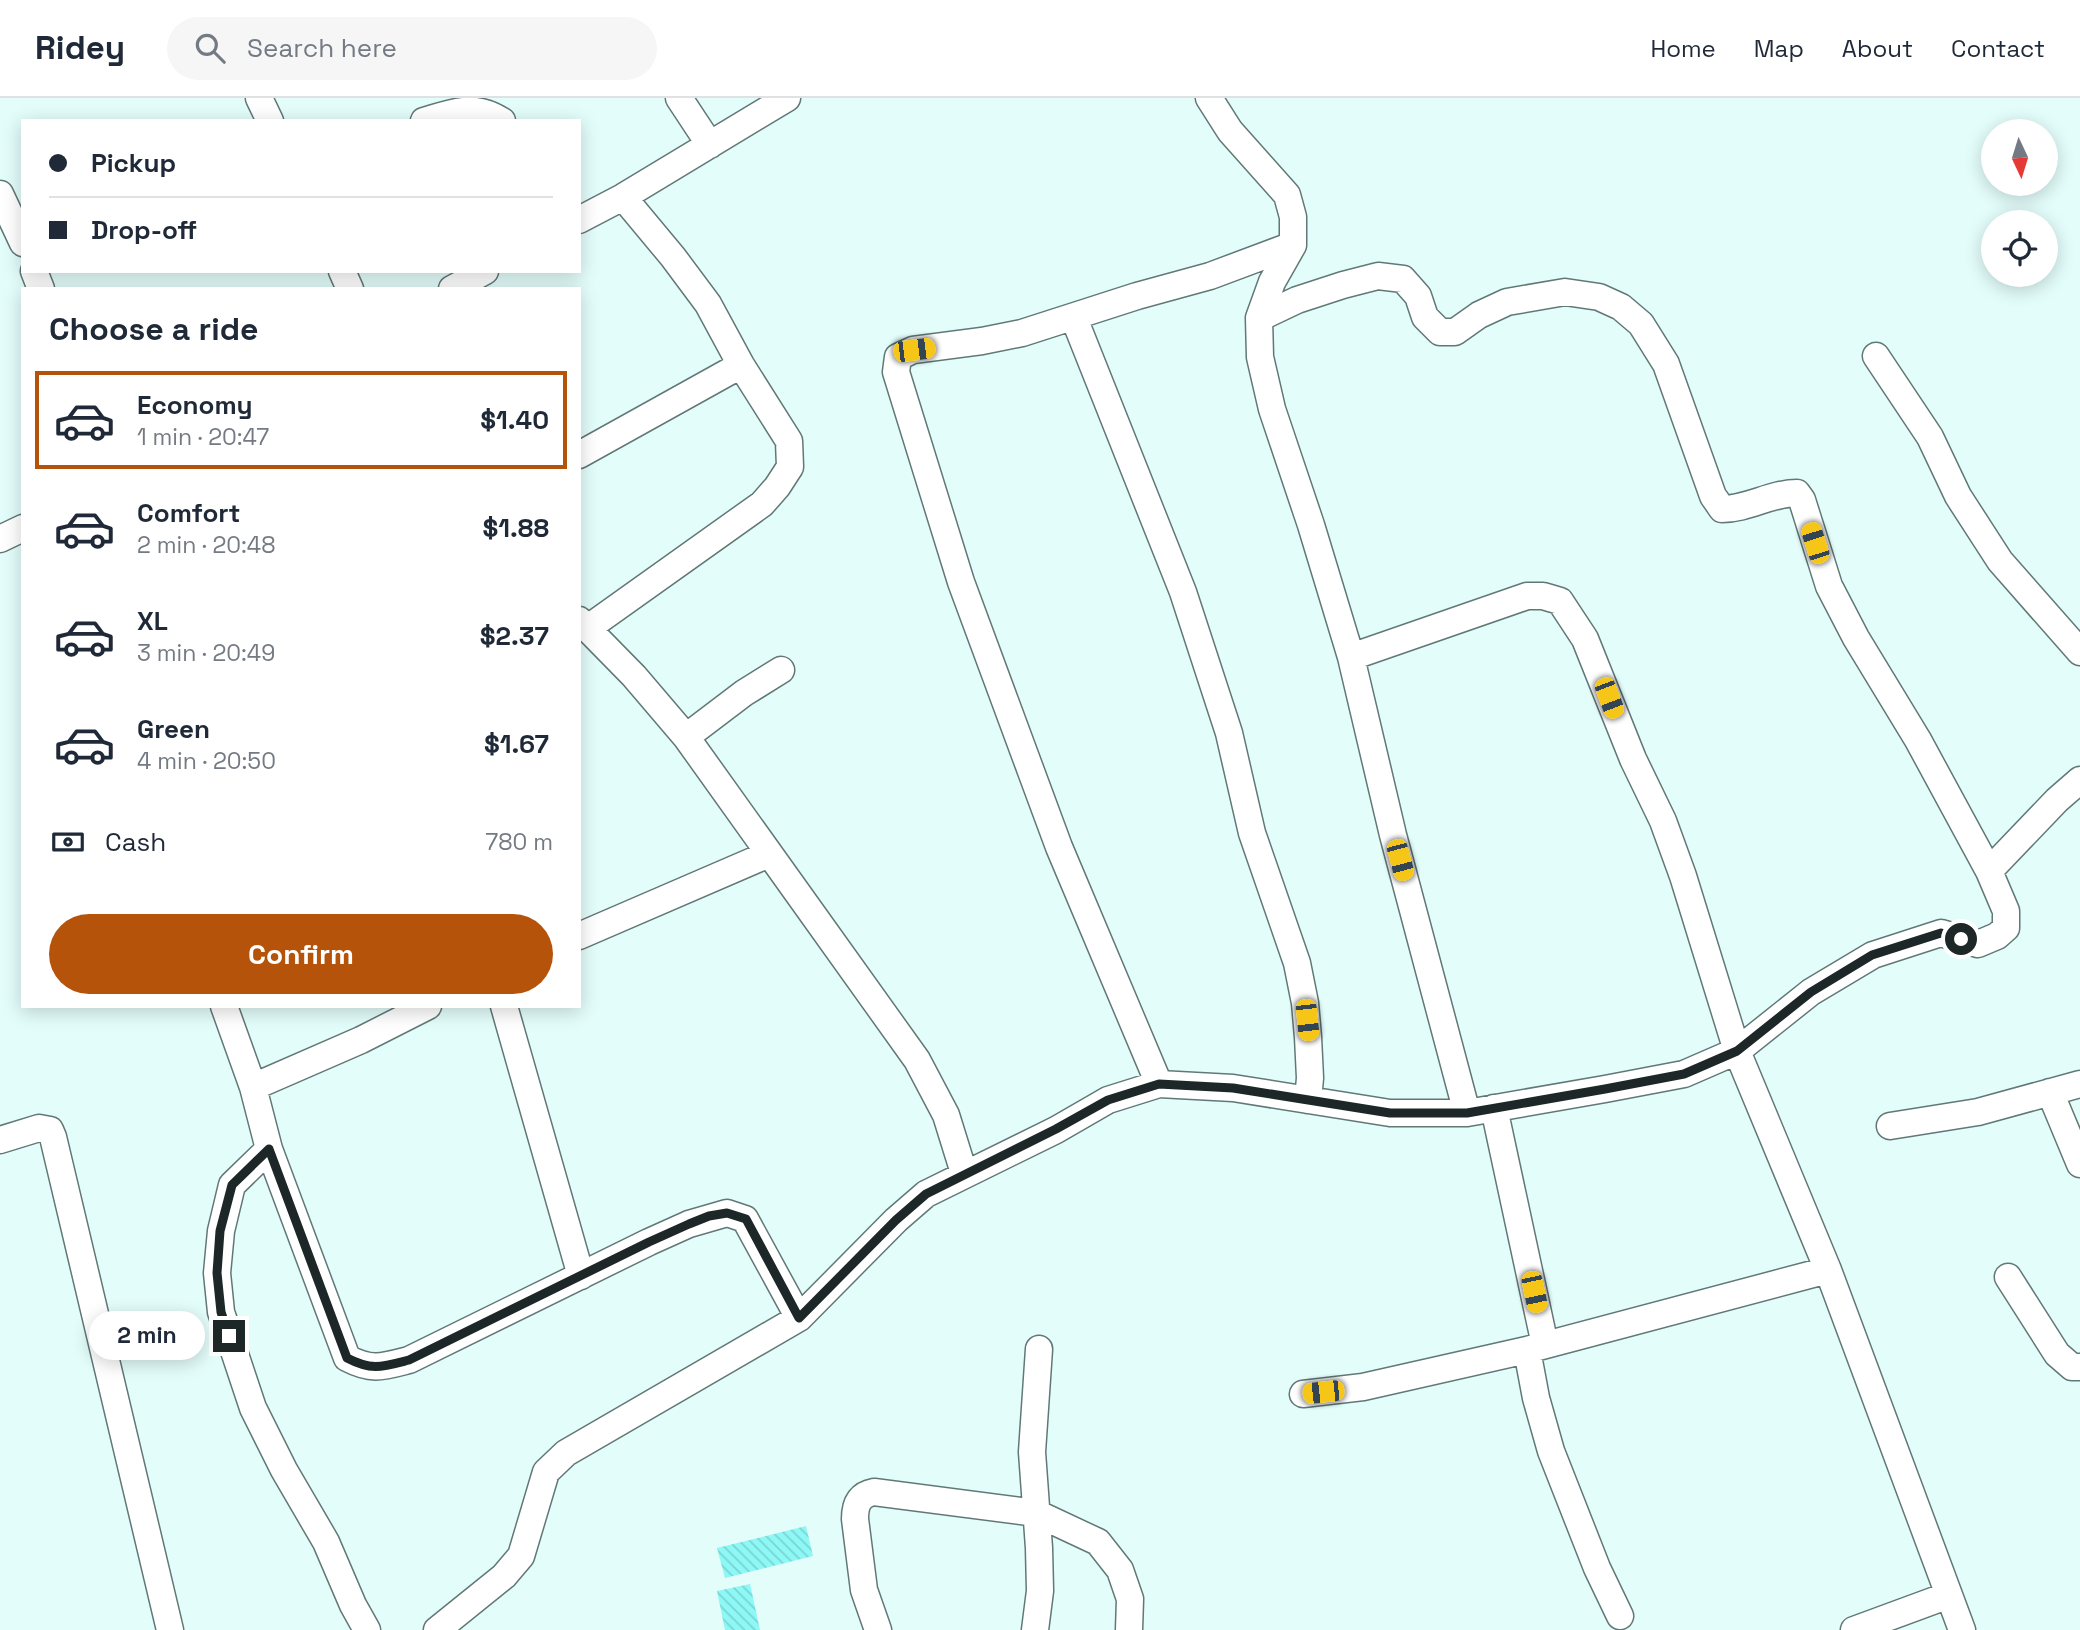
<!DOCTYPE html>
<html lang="en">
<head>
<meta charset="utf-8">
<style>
  body { margin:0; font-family:"Space Grotesk",sans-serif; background:#f6f6f7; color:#1f2937; height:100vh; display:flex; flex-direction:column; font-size:26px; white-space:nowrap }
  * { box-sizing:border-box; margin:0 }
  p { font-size:23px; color:#747a83 }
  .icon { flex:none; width:38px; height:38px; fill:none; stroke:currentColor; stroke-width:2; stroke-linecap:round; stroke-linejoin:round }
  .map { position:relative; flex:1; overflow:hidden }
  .details { position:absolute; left:21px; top:189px; width:560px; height:721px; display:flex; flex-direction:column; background:#fff; border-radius:0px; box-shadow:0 4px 18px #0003 }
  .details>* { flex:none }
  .banner { position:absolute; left:21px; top:21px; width:560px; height:154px; border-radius:0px; box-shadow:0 4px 18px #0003; display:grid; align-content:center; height:154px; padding:0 28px; background:#fff }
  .needle { width:46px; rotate:176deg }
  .controls { position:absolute; left:1981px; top:21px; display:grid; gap:14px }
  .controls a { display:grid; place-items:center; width:77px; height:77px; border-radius:50%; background:#fff; box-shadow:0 4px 18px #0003; font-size:35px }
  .end { position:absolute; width:32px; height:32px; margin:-16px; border:9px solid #1e2727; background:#fff; box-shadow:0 0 0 4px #fff }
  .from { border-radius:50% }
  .bubble { position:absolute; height:49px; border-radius:24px; background:#fff; box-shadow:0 4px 18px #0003; font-size:23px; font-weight:700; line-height:49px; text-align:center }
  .car { position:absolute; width:21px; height:42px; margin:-21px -10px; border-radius:9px; box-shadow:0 0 5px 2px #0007; background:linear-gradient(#f5c518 24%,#345 0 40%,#f5c518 0 76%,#345 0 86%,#f5c518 0) }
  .banner b { display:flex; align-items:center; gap:24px; height:66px; font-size:26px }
  .banner b+b { border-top:2px solid #e0e1e3 }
  .banner i { width:18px; height:18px; background:#1f2937 }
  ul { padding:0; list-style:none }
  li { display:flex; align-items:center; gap:21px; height:98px; margin:0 14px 10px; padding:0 14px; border:4px solid transparent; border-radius:0px }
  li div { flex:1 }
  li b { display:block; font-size:26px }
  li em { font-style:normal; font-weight:700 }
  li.selected { border-color:#b45309 }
  li>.icon { width:63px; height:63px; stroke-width:1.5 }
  h2 { padding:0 28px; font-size:32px; line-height:84px }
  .pay { display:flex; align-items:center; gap:18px; height:77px; padding:0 28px; font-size:26px }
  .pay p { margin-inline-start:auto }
  .primary-button { display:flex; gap:14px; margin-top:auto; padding:14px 28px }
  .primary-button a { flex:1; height:80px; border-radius:42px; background:#b45309; color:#fff; font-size:28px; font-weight:700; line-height:80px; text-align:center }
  header { display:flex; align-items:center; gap:42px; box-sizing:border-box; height:98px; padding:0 35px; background:#fff; border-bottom:2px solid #e0e1e3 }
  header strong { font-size:33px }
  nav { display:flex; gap:38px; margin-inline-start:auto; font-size:24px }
  .search { width:490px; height:63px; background:#f6f6f7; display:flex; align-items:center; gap:18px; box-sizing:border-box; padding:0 24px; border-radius:38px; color:#747a83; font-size:26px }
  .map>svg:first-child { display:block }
</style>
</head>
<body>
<header>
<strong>Ridey</strong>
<div class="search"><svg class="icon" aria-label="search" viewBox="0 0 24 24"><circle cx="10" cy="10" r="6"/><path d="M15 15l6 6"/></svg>Search here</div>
<nav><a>Home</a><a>Map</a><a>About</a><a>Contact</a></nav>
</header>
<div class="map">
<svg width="2080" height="1532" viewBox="0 0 2080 1532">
  <defs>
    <pattern id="building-back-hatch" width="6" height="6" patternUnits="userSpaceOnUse" patternTransform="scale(1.75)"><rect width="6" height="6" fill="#8df8f5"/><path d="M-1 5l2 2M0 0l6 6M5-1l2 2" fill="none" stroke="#79d5d2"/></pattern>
  </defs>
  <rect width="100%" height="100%" fill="#e3fdfb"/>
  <!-- building -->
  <path fill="url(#building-back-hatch)" d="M806,1428l7,30 -88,22 -8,-30z
    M750,1486l10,46h-35l-8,-39z"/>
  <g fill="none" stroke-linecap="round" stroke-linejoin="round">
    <!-- minor casing -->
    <g stroke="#617877" stroke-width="29">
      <path id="minor" d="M259,0l11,23
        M679,0l31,47
        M1209,0l21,33 57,64 6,22v28l-21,37 -13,36 1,39 12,52 39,116 40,132 42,178 74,278
        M424,23c30,-9 50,-18 78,0
        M0,96l23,49
        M579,122l44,-23 164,-99
        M34,173l7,18
        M342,173l8,18
        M452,191l33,-18
        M1074,220l109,274 46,141 23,100 45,130 8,40 3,34 2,41 -2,22
        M1259,220l38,-18 46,-15 35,-9 25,3 15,17 7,21 15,15h15l24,-17 28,-13 58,-10 34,5 22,10 20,17 25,40 47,132 9,13c26,0 49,-16 75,-16l5,7 27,86 27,52 62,102 71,131
        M1876,258l54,81 28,59 42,65 80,91
        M579,357l162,-90
        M0,441l23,-11
        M579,522l55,56 52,61 231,323 29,55 18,58
        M588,530l174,-124 15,-17 13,-20 -1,-26 -48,-76 -33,-61 -35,-47 -50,-60
        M1351,559l176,-61h16l17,5 25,38 48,120 30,62 20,55 54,175 91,219 134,360
        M686,639l58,-44 37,-23
        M579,838l190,-82
        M224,908l29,81 108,-47 67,-34
        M504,908l77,270
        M1159,986l-100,-237 -98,-265 -65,-210 2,-15 15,-7 69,-9 40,-8 115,-37 73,-20 83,-31
        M253,989l16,62 -37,36 -11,46 -4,42 4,39 32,96 31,62 42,72 27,63 14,25
        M2050,994l30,72
        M1494,1010l51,237
        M1890,1028l88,-14 102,-28
        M0,1042l39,-12 11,2 3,7 117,493
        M269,1051l78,209c25,13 35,9 62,2l240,-118 40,-18 38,-11 18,6 54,99
        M2008,1179l49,77 15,13h8
        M1527,1252l9,48 15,53 46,117 23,48
        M1303,1296l60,-7 164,-37 301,-80
        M437,1532l67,-54 17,-20 25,-84 20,-19 233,-135 97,-98 30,-26 130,-64 52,-30 51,-16 74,4 157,25h77l138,-24 79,-15 53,-23 74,-59 62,-37 68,-22 37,11 19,-8 9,-8v-17l-17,-40 68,-71 23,-20
        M878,1532l-14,-40 -9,-71c0,-15 4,-24 19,-27l162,21 62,29 22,28 10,29 -1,31
        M1035,1532l5,-39 -1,-43 -7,-96 7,-103
        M1854,1532l95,-35"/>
    </g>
    <!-- minor -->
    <use href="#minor" stroke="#fff" stroke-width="26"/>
  </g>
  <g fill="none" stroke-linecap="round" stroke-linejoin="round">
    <!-- route -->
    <path stroke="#1e2727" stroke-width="9" d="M229,1238l-8,-24 -4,-39 3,-42 12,-46 37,-36 78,209c25,13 35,9 62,2l240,-118 40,-18 20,-8 18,-3 19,6 53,99 97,-98 30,-26 130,-65 52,-29 51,-16 74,4 157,25h77l138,-24 79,-15 53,-23 74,-59 61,-37 69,-22 20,6"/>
  </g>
</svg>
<div class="controls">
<a><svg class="needle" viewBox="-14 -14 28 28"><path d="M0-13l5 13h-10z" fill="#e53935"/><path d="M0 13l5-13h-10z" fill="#747a83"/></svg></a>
<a><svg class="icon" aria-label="locate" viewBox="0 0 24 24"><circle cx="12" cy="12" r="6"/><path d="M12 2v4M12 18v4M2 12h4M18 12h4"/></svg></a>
</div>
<i class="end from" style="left:1961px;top:841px"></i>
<i class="end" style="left:229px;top:1238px"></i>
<div class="bubble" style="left:89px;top:1213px;width:116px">2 min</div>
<i class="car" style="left:914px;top:252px;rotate:83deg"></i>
<i class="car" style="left:1815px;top:445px;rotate:342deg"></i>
<i class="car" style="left:1609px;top:600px;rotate:159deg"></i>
<i class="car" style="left:1400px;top:762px;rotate:165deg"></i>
<i class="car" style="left:1307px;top:922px;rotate:174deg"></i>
<i class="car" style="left:1534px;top:1194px;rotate:168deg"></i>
<i class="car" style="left:1323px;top:1294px;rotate:264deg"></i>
<div class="banner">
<b><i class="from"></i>Pickup</b>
<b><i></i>Drop-off</b>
</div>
<section class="details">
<h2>Choose a ride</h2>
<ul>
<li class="selected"><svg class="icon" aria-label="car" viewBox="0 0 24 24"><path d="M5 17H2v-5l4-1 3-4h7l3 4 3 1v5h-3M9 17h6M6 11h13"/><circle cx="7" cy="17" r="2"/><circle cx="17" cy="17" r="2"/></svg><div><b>Economy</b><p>1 min · 20:47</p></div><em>$1.40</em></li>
<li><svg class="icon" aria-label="car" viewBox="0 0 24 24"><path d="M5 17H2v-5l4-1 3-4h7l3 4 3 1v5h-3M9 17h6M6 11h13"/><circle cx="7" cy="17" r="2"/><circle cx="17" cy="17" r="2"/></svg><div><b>Comfort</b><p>2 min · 20:48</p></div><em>$1.88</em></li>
<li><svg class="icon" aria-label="car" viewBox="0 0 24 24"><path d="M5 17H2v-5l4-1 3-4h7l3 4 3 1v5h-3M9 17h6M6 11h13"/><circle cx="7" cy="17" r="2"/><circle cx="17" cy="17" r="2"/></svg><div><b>XL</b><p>3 min · 20:49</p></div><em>$2.37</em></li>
<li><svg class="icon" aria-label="car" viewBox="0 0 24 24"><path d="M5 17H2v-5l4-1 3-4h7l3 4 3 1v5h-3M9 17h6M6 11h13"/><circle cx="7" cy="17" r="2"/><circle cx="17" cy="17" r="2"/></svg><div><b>Green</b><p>4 min · 20:50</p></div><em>$1.67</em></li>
</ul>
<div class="pay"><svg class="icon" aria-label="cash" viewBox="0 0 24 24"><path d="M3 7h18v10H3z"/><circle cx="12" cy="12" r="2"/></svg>Cash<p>780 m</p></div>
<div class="primary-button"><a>Confirm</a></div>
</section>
</div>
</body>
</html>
